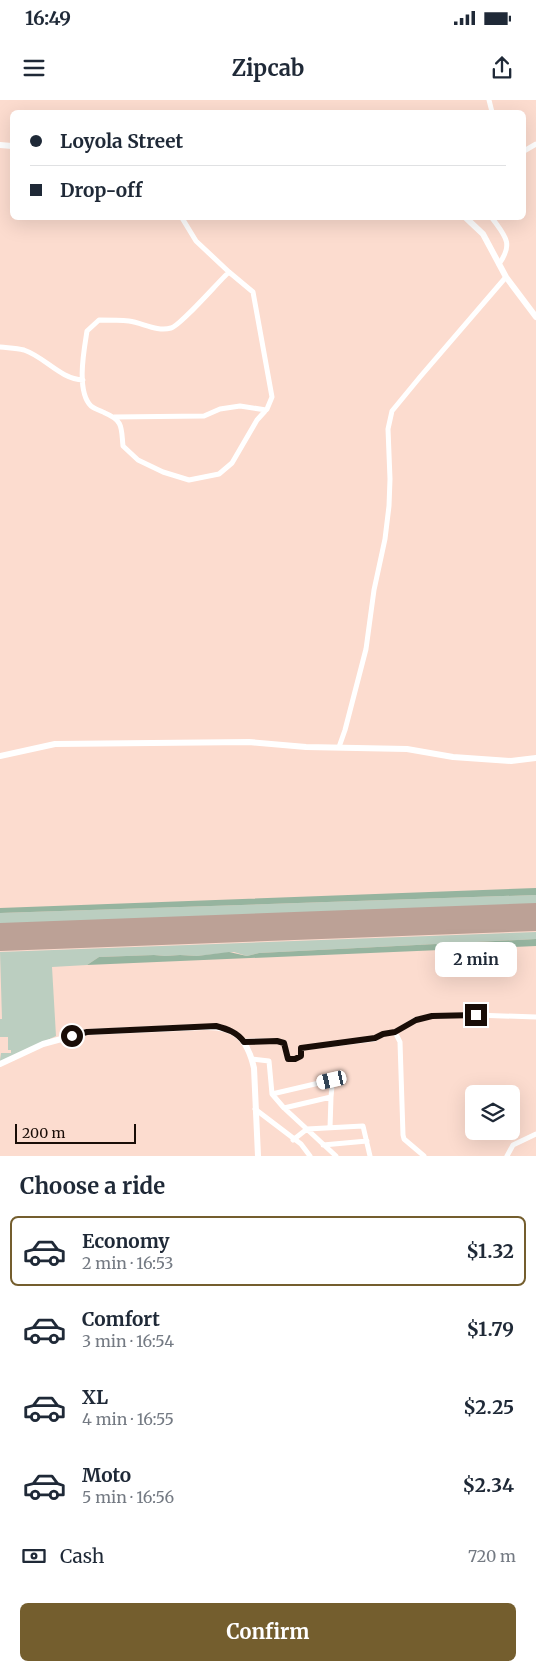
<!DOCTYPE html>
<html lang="en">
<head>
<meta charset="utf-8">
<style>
  body { margin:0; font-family:Merriweather,serif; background:#f6f6f7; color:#1f2937; height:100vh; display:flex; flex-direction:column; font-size:19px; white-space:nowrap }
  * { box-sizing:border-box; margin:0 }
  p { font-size:16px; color:#747a83 }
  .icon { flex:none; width:28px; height:28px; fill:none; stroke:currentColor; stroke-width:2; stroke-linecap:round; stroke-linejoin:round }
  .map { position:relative; height:1056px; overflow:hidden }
  .panel { display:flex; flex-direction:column; background:#fff; flex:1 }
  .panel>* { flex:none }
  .guide { position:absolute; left:10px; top:10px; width:516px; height:110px; border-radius:8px; box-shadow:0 5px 20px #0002; display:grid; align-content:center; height:110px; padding:0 20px; background:#fff }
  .controls { position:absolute; left:465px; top:985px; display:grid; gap:10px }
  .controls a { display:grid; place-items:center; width:55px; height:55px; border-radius:8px; background:#fff; box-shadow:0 5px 20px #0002; font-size:25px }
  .scale { position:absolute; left:15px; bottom:12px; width:121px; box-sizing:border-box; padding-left:5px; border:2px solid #190d07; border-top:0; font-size:14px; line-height:18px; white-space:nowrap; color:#190d07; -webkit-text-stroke:4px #fcdccf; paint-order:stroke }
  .end { position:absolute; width:22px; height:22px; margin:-11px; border:6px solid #190d07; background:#fff; box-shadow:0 0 0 2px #fff }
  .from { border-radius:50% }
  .bubble { position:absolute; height:35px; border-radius:8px; background:#fff; box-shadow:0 5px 20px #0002; font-size:16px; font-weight:700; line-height:35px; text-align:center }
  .car { position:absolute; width:15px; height:30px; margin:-15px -8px; border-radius:6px; box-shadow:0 0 4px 1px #0007; background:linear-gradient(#fff 24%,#345 0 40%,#fff 0 76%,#345 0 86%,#fff 0) }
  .guide b { display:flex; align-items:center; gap:18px; height:48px; font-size:19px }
  .guide b+b { border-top:1px solid #e0e1e3 }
  .guide i { width:12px; height:12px; background:#1f2937 }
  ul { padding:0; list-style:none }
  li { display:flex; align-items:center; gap:15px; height:70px; margin:0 10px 8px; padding:0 10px; border:2px solid transparent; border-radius:8px }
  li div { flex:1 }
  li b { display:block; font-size:19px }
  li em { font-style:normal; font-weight:700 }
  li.on { border-color:#745e2e }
  li>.icon { width:45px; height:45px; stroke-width:1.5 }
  h2 { padding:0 20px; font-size:22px; line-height:60px }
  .pay { display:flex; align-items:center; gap:12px; height:55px; padding:0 20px; font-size:19px }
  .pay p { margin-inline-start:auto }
  .primary-button { display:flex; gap:10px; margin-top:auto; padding:10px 20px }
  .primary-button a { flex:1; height:58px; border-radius:8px; background:#745e2e; color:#fff; font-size:20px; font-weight:700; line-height:58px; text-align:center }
  .status { display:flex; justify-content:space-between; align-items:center; height:35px; padding:0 25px; background:#fff; direction:ltr }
  .status svg { height:14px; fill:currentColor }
  header { display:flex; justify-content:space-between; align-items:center; height:65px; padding:0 20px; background:#fff; font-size:22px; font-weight:700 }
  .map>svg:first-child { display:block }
</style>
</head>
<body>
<div class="status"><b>16:49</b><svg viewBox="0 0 49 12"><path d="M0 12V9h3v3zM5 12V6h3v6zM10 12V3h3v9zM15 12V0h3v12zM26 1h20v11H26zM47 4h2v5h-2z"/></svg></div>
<header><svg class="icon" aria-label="menu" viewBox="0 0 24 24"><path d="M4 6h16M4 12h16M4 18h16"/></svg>Zipcab<svg class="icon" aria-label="share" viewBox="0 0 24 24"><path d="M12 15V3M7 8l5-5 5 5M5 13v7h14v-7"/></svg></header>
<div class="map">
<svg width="536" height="1056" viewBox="0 0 536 1056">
  <rect width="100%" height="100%" fill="#fcdccf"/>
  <!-- green -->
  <path fill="#bbcec0" d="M536,795v10l-536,20v-12z
    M536,832v7l-277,14 -12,3 -13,-4 -37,4 -17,-1 -15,1 -11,-1 -55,2 -12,8 -35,2 4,69 -55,26 -1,-2 1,-7h10v-3h-3v-13h-8v-18h2l-2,-67z"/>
  <!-- forest -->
  <path fill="#96b49f" d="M536,788v7l-536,18v-5z
    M536,839v7l-449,19 12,-8 55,-2 11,1 15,-1 17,1 32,-4 18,4 12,-3z"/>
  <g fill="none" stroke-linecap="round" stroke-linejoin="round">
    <!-- runway -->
    <path stroke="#bca196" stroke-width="28" d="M0,837l536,-20"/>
    <!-- minor -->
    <path stroke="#fff" stroke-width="5" d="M489,0l3,12
      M524,51l12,-7
      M182,118l14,23 33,31 24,20 19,105 -5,12 -10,11 -25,43 -13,11 -30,6 -26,-8 -25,-12 -15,-14c-2,-18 1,-25 -18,-33 -4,-2 -10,-4 -14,-7 -15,-15 -7,-56 -4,-75l12,-11c10,0 20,0 30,1 14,2 28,11 42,7 9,-2 48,-47 58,-56
      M492,118c13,18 22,25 7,46
      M0,247c8,1 16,1 24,3 21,7 36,29 59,30
      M114,317l90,-1 16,-7 20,-3 26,4
      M339,647l6,-17 21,-81 8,-59 11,-51 4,-33 1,-27 -2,-50 4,-18 28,-34 86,-100
      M395,932l5,10 3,93 1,4 20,17
      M244,941h33l7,2 4,16h7l6,-3v-8l74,-9 8,-5 12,-2 20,-12 17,-4 43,-1 61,2
      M252,959l17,2 3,33 12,14 52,48
      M272,994l60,-14
      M331,997l2,-22
      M284,1008l47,-11 -1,31
      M255,1009l46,35 9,12
      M293,1040l14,-11 56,-3 7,30
      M323,1045l44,-4
      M507,1056l6,-11 23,-11"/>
    <!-- tertiary -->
    <path stroke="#fff" stroke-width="6" d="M0,45l12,1
      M466,118l17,16 23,43 30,40
      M0,656l55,-12 194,-2 57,5 101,2 46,8 58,4 25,-3
      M0,964l43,-20 44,-12 117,-5c31,-1 43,11 50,41l4,88"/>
  </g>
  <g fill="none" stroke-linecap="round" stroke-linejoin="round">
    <!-- route -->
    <path stroke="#190d07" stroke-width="6" d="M72,936l15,-4 129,-6c11,3 21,6 28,16l33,-1 7,2 4,16h7l6,-3v-8l74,-10 8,-4 12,-2 21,-12 16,-4 44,-1"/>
  </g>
</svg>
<div class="controls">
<a><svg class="icon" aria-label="layers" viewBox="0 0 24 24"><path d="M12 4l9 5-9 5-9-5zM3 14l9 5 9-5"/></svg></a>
</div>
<div class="scale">200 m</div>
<i class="end from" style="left:72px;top:936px"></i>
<i class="end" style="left:476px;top:915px"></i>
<div class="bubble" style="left:435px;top:842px;width:82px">2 min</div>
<i class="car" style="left:332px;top:980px;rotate:257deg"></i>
<div class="guide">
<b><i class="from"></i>Loyola Street</b>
<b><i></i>Drop-off</b>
</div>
</div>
<section class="panel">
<h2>Choose a ride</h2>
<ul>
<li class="on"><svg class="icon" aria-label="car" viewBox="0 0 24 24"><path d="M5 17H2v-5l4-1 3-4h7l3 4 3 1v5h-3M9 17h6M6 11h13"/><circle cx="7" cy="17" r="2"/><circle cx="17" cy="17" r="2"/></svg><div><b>Economy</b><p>2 min · 16:53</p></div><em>$1.32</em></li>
<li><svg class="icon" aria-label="car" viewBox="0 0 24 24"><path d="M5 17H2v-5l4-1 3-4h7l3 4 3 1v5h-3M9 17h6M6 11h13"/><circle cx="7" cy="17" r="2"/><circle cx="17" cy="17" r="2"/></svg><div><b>Comfort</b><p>3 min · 16:54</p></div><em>$1.79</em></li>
<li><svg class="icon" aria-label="car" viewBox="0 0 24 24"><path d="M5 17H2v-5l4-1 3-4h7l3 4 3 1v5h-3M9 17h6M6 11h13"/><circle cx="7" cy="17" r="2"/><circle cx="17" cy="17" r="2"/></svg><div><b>XL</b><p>4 min · 16:55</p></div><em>$2.25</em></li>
<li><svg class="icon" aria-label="car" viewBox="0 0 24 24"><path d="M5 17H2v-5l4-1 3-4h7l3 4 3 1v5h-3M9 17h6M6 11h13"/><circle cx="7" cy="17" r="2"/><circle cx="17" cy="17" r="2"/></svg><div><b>Moto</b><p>5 min · 16:56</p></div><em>$2.34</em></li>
</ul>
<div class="pay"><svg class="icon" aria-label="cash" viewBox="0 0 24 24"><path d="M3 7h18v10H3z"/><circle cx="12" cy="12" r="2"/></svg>Cash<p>720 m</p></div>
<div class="primary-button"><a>Confirm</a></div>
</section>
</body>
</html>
